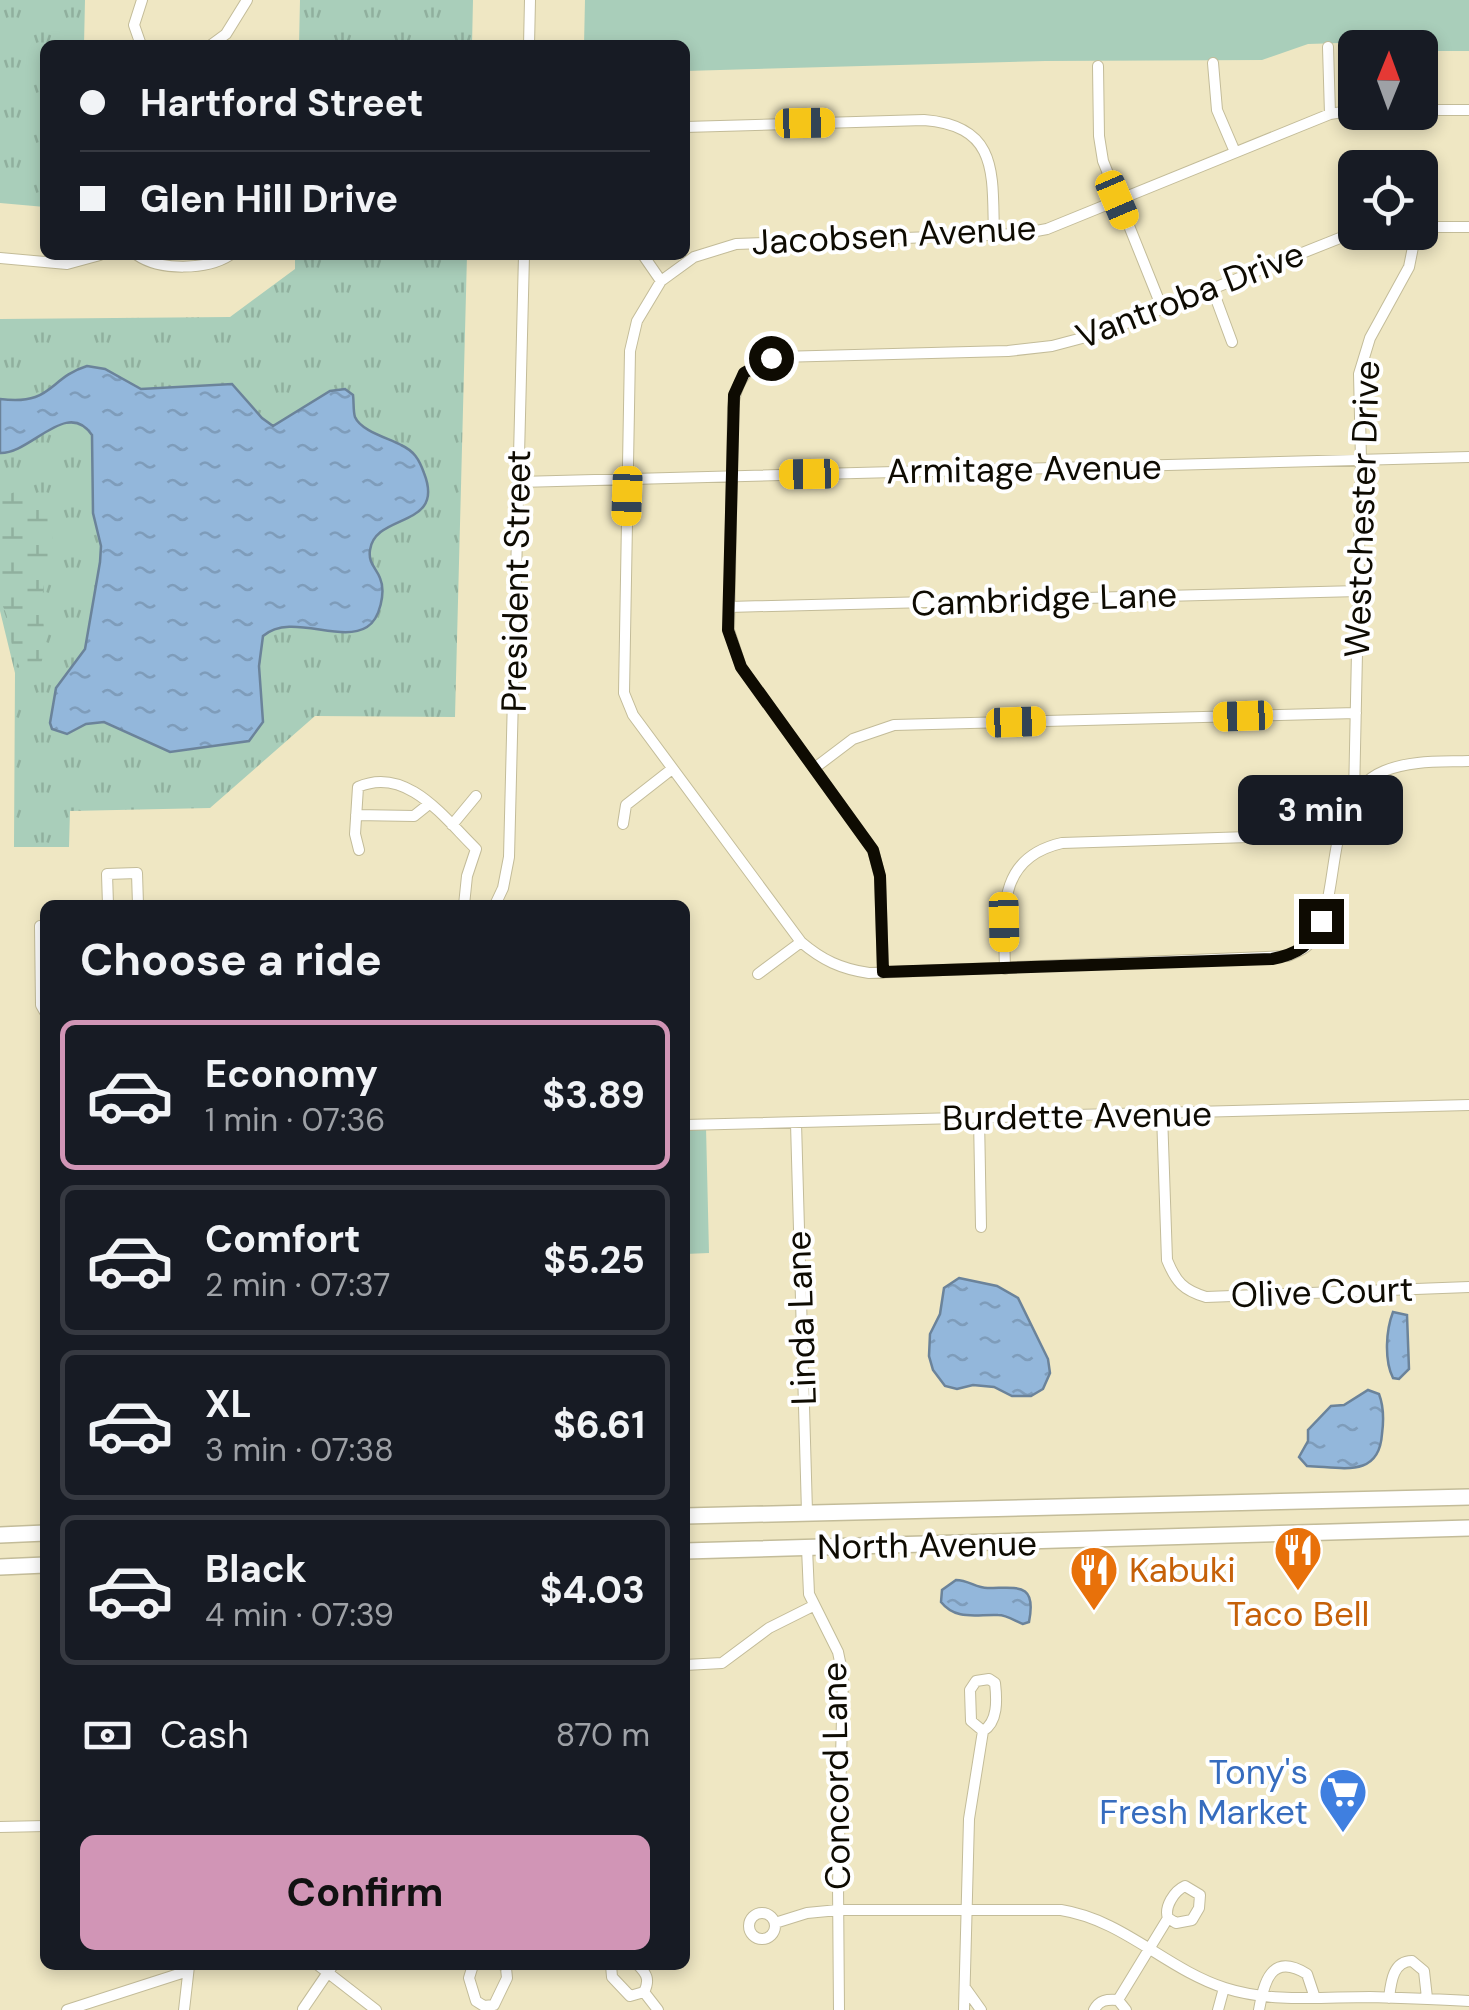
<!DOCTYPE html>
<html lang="en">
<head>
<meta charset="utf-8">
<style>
  body { margin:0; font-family:"DM Sans",sans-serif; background:#242831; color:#f1f3f6; height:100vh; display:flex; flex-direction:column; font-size:38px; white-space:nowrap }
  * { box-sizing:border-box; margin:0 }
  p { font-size:32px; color:#9ea1a6 }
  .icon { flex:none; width:55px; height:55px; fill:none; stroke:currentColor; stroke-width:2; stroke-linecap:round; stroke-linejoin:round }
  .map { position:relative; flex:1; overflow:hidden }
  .sheet { position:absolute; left:40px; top:900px; width:650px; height:1070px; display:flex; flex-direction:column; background:#171b24; border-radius:15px; box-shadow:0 5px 15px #0003 }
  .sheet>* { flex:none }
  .top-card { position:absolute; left:40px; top:40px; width:650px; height:220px; border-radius:15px; box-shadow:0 5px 15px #0003; display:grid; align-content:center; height:220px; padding:0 40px; background:#171b24 }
  .needle { width:65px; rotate:1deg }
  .controls { position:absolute; left:1338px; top:30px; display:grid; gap:20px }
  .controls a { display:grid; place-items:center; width:100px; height:100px; border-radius:15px; background:#171b24; box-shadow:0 5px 15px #0003; font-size:50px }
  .end { position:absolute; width:45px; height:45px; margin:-22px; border:12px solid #0e0b02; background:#fff; box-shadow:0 0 0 5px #fff }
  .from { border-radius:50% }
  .bubble { position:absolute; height:70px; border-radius:15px; background:#171b24; box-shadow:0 5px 15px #0003; font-size:32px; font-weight:700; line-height:70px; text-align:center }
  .car { position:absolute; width:30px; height:60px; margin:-30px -15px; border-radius:12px; box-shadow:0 0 8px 2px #0007; background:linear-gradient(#f5c518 24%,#345 0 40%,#f5c518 0 76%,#345 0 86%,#f5c518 0) }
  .top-card b { display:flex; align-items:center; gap:35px; height:95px; font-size:38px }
  .top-card b+b { border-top:2px solid #363941 }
  .top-card i { width:25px; height:25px; background:#f1f3f6 }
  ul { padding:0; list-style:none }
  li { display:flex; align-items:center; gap:30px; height:150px; margin:0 20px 15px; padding:0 20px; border:5px solid #363941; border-radius:15px }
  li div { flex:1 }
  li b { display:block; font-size:38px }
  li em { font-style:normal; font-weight:700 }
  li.current { border-color:#d195b6 }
  li>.icon { width:90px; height:90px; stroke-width:1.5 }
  h2 { padding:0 40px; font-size:45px; line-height:120px }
  .pay { display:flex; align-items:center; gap:25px; height:110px; padding:0 40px; font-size:38px }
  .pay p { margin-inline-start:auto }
  .button { display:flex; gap:20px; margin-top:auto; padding:20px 40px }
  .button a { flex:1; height:115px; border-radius:15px; background:#d195b6; color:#111; font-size:40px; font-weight:700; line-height:115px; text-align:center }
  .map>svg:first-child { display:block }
</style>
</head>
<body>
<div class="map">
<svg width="1469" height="2010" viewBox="0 0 1469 2010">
  <defs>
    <pattern id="grass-tufts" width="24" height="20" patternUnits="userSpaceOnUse" patternTransform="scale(2.5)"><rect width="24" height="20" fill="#a9ceba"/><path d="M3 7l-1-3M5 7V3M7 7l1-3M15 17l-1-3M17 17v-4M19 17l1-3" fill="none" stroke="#90b09e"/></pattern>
    <pattern id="wetland-marsh" width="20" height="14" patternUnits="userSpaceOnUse" patternTransform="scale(2.5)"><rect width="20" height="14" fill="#a9ceba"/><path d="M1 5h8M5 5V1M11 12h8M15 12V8" fill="none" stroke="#90b09e"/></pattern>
    <pattern id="water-ripples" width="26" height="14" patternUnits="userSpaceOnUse" patternTransform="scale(2.5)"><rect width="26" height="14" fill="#93b7db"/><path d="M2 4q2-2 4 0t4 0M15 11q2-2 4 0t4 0" fill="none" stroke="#7e9cba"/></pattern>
  </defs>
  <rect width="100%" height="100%" fill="#efe7c3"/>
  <!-- grass -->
  <path fill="url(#grass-tufts)" d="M0,0h85l-1,45h-39v162l-45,-4z
    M300,0h173l-1,45h-173z
    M295,255h172l-12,462 -140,-1 -105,92 -140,3 -1,36h-55l1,-174 -15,-62v-292l230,-2 65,-48z"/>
  <!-- wetland -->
  <path fill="url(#wetland-marsh)" d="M18,490c31,2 38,45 33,70 -2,11 -7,20 -8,31 -4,34 10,50 -7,85l-5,1c-27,-15 -15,-55 -31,-75v-103z"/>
  <!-- park -->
  <path fill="#a9ceba" d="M585,0h884v51h-49v-3l-26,-1 -22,-5 -64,2 -46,16 -217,1 -360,10v-26h-101z
    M685,1127h21l3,126 -24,1z"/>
  <!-- water -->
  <path fill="url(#water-ripples)" stroke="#6b839a" stroke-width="2.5" d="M87,366l18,3 36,20 91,-5 30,34 11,8 57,-35 15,-2 8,6c1,7 0,16 2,22 6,14 33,21 46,28 13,6 18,14 23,28 22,56 -49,39 -54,77 -2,13 6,18 10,28 6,14 0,41 -13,49 -27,17 -76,-15 -104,9l-4,30 4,56 -14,19 -79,11 -66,-30 -18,2 -19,10 -15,-5 -2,-6 6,-35 29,-39 15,-87 1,-16 -8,-33 -1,-78c-25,-37 -61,19 -92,18v-54c53,7 48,-21 87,-33z
    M959,1278l38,8 21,12 30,61 2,14 -7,16 -12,7h-19l-18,-9 -21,-2 -16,4 -12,-3 -12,-16 -4,-14 1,-22 10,-20 4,-26z
    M1393,1312l14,3 2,54 -10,10 -6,-1c-9,-18 -7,-48 0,-66z
    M1368,1390l11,4c5,13 5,25 3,40 -3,45 -41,33 -75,32l-8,-9 9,-16v-11l23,-24 13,-1z
    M956,1580c13,0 21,9 33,8 28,0 48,-6 40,34l-6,2c-8,-3 -16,-9 -25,-9 -21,-1 -42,6 -57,-13l1,-12z"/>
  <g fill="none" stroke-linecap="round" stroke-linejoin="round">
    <!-- street casing -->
    <g stroke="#c3bc99" stroke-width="12">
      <path id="street" d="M141,45l-7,-20 8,-25
        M211,45l15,-11 21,-34
        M529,45l1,-45
        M1328,47l2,67
        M1213,63l4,47 18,42
        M1098,66l1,70 4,25 59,147
        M1420,110h49
        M685,127l239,-7c76,6 68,55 70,116
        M1420,227h49
        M137,255c23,16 70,15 93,0
        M643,255l18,26 -24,40 -7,30 -6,342 9,22 168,227c21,18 40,27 68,31l419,-17c6,-3 16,-6 20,-11 38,-37 9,-146 76,-174 27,-11 56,-9 85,-10
        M0,258l67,6 33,-9
        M661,281l33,-24 42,-13 284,-10 27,-5 283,-115 25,-4
        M1212,288l20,54
        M519,482l950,-25
        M729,607l630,-16
        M816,767l37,-28 41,-14 462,-12
        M1354,797l7,-337 -2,-86 11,-36 39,-71 7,-35
        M356,815l58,1 15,-12
        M623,824l3,-19 46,-36
        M452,825l24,-29
        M359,850l-4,-16 3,-47c49,-22 87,32 118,62l-9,27 -3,29
        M108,905l-1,-31 30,-1 1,32
        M495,905l8,-17 6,-31 15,-602
        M45,926h-5l1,79 4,7
        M1005,969c-1,-54 -10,-111 57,-126l277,-9
        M883,973l-3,-96 -7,-27 -132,-183 -12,-37 4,-222c3,-28 16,-47 45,-51l230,-6 44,-5 49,-13 254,-101
        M758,974l43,-32
        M1162,1114l5,146c9,22 16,30 39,37l263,-10
        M979,1118l2,109
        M796,1123l11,389
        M685,1125l784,-20
        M807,1548l2,46 29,58 5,24 -5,209 1,125
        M685,1665l37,-2 47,-35 44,-22
        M0,1827l45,-1
        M749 1926a13 13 0 1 1 26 0a13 13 0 1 1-26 0Z
        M775,1923l32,-10 31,-3h223c63,10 105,59 164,78 47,15 97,9 145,9 33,1 66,2 99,4
        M318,1965l58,45
        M473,1965l-4,13 7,23
        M611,1965l1,12 18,19 14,-4
        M638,1965c9,9 12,15 6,27
        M966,1989l15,21
        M644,1992l14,18
        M1389,1998c2,-16 4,-37 23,-37l12,10 3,27
        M1118,2000l50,-82c-4,-11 6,-27 17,-32l15,9 -1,13 -7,12 -16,3 -8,-5
        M476,2001l8,5 10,-1 13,-27 -1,-10 -3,-3
        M303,2009l30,-44
        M67,2010l121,-39
        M184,2010l5,-44
        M964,2010l5,-191 14,-88c15,-9 14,-31 12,-48l-6,-4 -13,2 -6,9 1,31 12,10
        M1094,2010c5,-10 13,-11 24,-10l8,10
        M1218,2010l6,-22
        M1259,2010c5,-28 12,-58 48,-36l8,24"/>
    </g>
    <!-- primary casing -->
    <g stroke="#c3bc99" stroke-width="18">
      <path id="primary" d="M685,1516l784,-19
        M0,1535l45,-2
        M685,1551l784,-23
        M0,1567l45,-2"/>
    </g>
    <!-- street -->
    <use href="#street" stroke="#fff" stroke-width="10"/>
    <!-- primary -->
    <use href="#primary" stroke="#fff" stroke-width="15"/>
  </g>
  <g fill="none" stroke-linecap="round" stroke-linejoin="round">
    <!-- route -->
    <path stroke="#0e0b02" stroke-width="12" d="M771,358l-27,15 -10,22 -6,235 13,37 132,183 7,26 3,96 389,-13c26,-5 39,-14 49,-38"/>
  </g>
  <!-- icons -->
  <defs>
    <g id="restaurant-pin" transform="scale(2.5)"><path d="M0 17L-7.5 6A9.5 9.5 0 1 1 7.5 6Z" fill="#e8710a" stroke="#fff"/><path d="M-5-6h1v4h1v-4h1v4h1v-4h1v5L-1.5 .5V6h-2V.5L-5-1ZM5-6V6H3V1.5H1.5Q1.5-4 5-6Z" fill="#fff"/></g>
    <g id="supermarket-pin" transform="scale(2.5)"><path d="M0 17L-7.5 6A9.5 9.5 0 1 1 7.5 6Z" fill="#3f7fe0" stroke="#fff"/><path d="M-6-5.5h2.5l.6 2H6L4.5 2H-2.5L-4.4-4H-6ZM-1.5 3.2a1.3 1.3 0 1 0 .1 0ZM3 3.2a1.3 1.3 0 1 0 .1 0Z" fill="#fff"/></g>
  </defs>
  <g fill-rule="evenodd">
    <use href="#restaurant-pin" x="1298" y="1550"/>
    <use href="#restaurant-pin" x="1094" y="1570"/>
    <use href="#supermarket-pin" x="1343" y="1792"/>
  </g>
  <g text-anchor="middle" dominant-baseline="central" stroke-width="8" stroke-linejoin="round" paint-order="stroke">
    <!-- street labels -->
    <g font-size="35" fill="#0e0b02" stroke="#fff">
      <text transform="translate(894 235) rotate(-3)">Jacobsen Avenue</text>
      <text transform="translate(1190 295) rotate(-21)">Vantroba Drive</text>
      <text transform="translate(1024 469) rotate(-1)">Armitage Avenue</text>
      <text transform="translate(1362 509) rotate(-88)">Westchester Drive</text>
      <text transform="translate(516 581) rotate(-89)">President Street</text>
      <text transform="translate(1044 599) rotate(-2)">Cambridge Lane</text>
      <text transform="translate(1077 1116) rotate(-1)">Burdette Avenue</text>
      <text transform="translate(1322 1292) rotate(-2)">Olive Court</text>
      <text transform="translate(801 1318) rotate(-92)">Linda Lane</text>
      <text transform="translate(927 1545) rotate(-1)">North Avenue</text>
      <text transform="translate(836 1776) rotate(-91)">Concord Lane</text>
    </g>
    <!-- food labels -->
    <g font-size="35" fill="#c56008" stroke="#fff" text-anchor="start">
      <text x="1129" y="1570">Kabuki</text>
      <text x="1298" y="1614" text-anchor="middle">Taco Bell</text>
    </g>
    <!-- shop labels -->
    <g font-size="35" fill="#366cbe" stroke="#fff" text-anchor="end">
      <text x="1308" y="1772">Tony's<tspan x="1308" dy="40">Fresh Market</tspan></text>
    </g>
  </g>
</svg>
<div class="controls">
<a><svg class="needle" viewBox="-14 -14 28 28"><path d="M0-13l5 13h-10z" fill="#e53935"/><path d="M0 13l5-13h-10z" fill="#9ea1a6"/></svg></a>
<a><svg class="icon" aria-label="locate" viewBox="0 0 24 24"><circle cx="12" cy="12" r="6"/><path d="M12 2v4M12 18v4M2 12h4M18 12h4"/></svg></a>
</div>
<i class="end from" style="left:771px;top:358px"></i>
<i class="end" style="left:1321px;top:921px"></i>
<div class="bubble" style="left:1238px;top:775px;width:165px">3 min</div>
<i class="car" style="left:805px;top:123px;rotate:89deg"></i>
<i class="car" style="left:1117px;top:200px;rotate:157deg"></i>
<i class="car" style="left:809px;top:474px;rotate:269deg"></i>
<i class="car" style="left:627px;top:496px;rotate:182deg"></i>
<i class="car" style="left:1243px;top:716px;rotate:268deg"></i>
<i class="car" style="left:1016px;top:722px;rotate:88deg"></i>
<i class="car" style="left:1004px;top:922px;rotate:179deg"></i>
<div class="top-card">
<b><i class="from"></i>Hartford Street</b>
<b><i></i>Glen Hill Drive</b>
</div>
<section class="sheet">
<h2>Choose a ride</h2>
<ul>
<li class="current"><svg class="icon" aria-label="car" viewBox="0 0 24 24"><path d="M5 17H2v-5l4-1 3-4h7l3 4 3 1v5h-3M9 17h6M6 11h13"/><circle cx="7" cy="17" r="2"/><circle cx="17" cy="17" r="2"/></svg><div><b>Economy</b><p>1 min · 07:36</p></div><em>$3.89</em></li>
<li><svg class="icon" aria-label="car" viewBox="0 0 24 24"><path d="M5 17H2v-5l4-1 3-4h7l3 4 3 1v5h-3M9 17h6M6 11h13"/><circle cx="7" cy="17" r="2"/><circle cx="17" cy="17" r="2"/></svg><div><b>Comfort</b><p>2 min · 07:37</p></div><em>$5.25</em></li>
<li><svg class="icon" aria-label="car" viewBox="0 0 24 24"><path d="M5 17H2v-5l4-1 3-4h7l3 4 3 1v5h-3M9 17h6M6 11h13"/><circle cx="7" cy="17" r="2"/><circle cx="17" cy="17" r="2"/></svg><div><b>XL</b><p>3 min · 07:38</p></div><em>$6.61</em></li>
<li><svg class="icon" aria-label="car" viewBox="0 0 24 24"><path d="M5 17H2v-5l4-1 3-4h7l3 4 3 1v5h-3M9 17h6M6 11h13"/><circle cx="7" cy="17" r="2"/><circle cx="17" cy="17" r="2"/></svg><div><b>Black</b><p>4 min · 07:39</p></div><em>$4.03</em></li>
</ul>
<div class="pay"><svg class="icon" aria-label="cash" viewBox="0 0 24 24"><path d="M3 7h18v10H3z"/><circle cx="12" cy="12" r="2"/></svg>Cash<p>870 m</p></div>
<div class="button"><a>Confirm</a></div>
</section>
</div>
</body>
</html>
